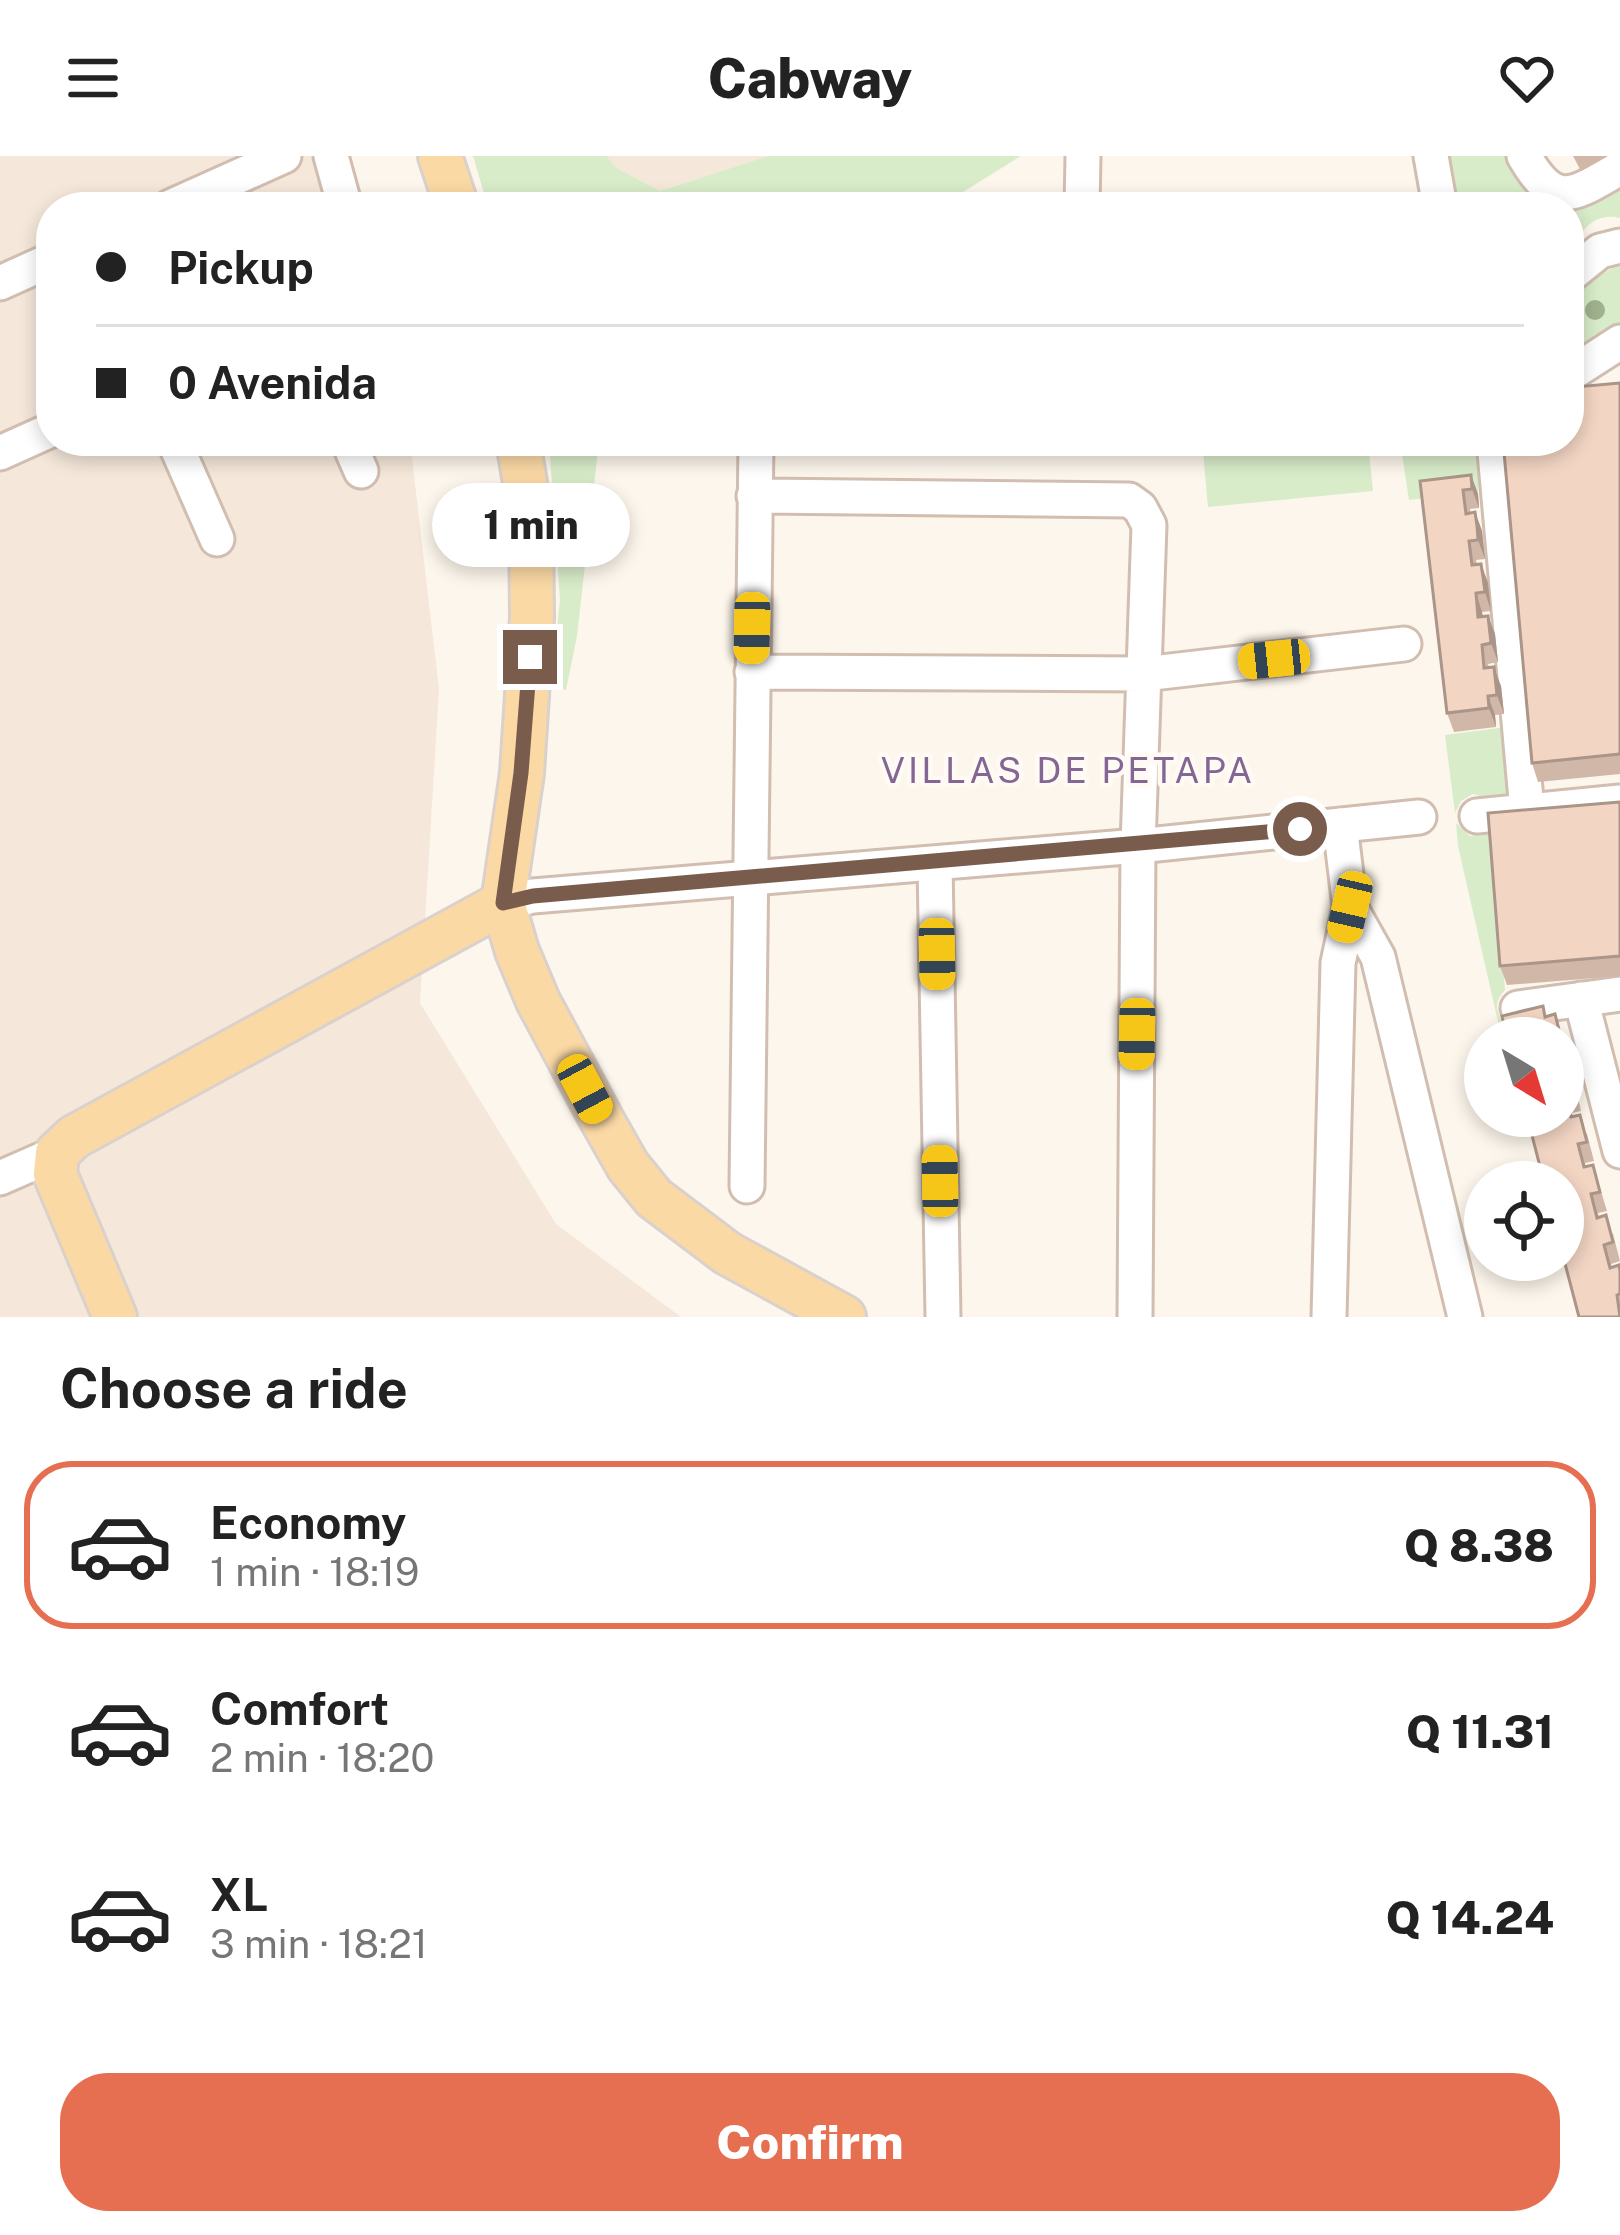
<!DOCTYPE html>
<html lang="en">
<head>
<meta charset="utf-8">
<style>
  body { margin:0; font-family:"Public Sans",sans-serif; background:#f6f6f6; color:#222; height:100vh; display:flex; flex-direction:column; font-size:45px; white-space:nowrap }
  * { box-sizing:border-box; margin:0 }
  p { font-size:39px; color:#767676 }
  .icon { flex:none; width:66px; height:66px; fill:none; stroke:currentColor; stroke-width:2; stroke-linecap:round; stroke-linejoin:round }
  .map { position:relative; height:1161px; overflow:hidden }
  .side { display:flex; flex-direction:column; background:#fff; flex:1 }
  .side>* { flex:none }
  .top-card { position:absolute; left:36px; top:36px; width:1548px; height:264px; border-radius:48px; box-shadow:0 6px 18px #0003; display:grid; align-content:center; height:264px; padding:0 60px; background:#fff }
  .needle { width:78px; rotate:142deg }
  .tools { position:absolute; left:1464px; top:861px; display:grid; gap:24px }
  .tools a { display:grid; place-items:center; width:120px; height:120px; border-radius:50%; background:#fff; box-shadow:0 6px 18px #0003; font-size:60px }
  .end { position:absolute; width:54px; height:54px; margin:-27px; border:15px solid #7a5c4d; background:#fff; box-shadow:0 0 0 6px #fff }
  .from { border-radius:50% }
  .bubble { position:absolute; height:84px; border-radius:42px; background:#fff; box-shadow:0 6px 18px #0003; font-size:39px; font-weight:800; line-height:84px; text-align:center }
  .car { position:absolute; width:36px; height:72px; margin:-36px -18px; border-radius:15px; box-shadow:0 0 9px 3px #0007; background:linear-gradient(#f5c518 24%,#345 0 40%,#f5c518 0 76%,#345 0 86%,#f5c518 0) }
  .top-card b { display:flex; align-items:center; gap:42px; height:114px; font-size:45px }
  .top-card b+b { border-top:3px solid #e0e0e0 }
  .top-card i { width:30px; height:30px; background:#222 }
  ul { padding:0; list-style:none }
  li { display:flex; align-items:center; gap:36px; height:168px; margin:0 24px 18px; padding:0 36px; border:6px solid transparent; border-radius:48px }
  li div { flex:1 }
  li b { display:block; font-size:45px }
  li em { font-style:normal; font-weight:800 }
  li.active { border-color:#e76f51 }
  li>.icon { width:108px; height:108px; stroke-width:1.5 }
  h2 { padding:0 60px; font-size:54px; line-height:144px }
  .primary-button { display:flex; gap:24px; margin-top:auto; padding:24px 60px }
  .primary-button a { flex:1; height:138px; border-radius:48px; background:#e76f51; color:#fff; font-size:48px; font-weight:800; line-height:138px; text-align:center }
  header { display:flex; justify-content:space-between; align-items:center; height:156px; padding:0 60px; background:#fff; font-size:54px; font-weight:800 }
  .map>svg:first-child { display:block }
</style>
</head>
<body>
<header><svg class="icon" aria-label="menu" viewBox="0 0 24 24"><path d="M4 6h16M4 12h16M4 18h16"/></svg>Cabway<svg class="icon" aria-label="heart" viewBox="0 0 24 24"><path d="M12 20l-8-8c-3-5 5-10 8-4 3-6 11-1 8 4z"/></svg></header>
<div class="map">
<svg width="1620" height="1161" viewBox="0 0 1620 1161">
  <rect width="100%" height="100%" fill="#fdf6ec"/>
  <!-- residential -->
  <path fill="#f5e8da" d="M0,0h349l13,51h-311v234h359l29,248 -19,314 136,221 125,93h-681z
    M607,0h161l-108,35 -45,-24z"/>
  <!-- green -->
  <path fill="#d8ecc9" d="M473,0h134l8,11 45,24 108,-35h253l-82,51h-451z
    M1449,0h61l15,27 95,-3v38c-26,-6 -35,11 -51,29v-40h-111z
    M1620,107v63l-51,33v-64z
    M549,285h50l-22,195 -11,54 -15,-4 9,-86z
    M1202,285h166l5,50 -165,16z
    M1400,285h82l-4,51 -69,8z
    M1506,571l7,69 -22,3 -18,-5 -12,7 -6,12 -10,-78z
    M1456,667l14,13 21,-3 14,157c-11,11 -10,23 0,34l28,4 -32,7 -43,-189z"/>
  <g fill="none" stroke-linecap="round" stroke-linejoin="round">
    <!-- minor casing -->
    <g stroke="#d1beb0" stroke-width="39">
      <path id="minor" d="M331,0l14,51
        M1431,0l9,51
        M1524,0c32,55 49,39 96,12
        M170,51l114,-51
        M1082,51l1,-51
        M1569,120l31,-25 20,-5
        M0,127l51,-23
        M1569,219l51,-33
        M174,285l43,98
        M348,285l13,30
        M1494,285l33,370
        M0,297l51,-23
        M754,340l375,4 11,8 9,17 -11,321 -3,471
        M752,516l392,2 260,-30
        M1477,660l143,-14
        M935,708l8,453
        M503,747l30,-7 605,-50 281,-29
        M1350,751l28,50 87,360
        M1581,843l39,152
        M1518,852l102,-14
        M0,1022l57,-25
        M747,1030l9,-745
        M1329,1161l9,-354 12,-56 -10,-82"/>
    </g>
    <!-- major casing -->
    <g stroke="#dad1cd" stroke-width="48">
      <path id="major" d="M440,0l17,51
        M518,285l13,78 1,99 -10,155 -19,130 14,48 21,50 64,119 26,46 26,32 73,55 117,64
        M115,1161l-60,-143 2,-21 17,-16 429,-234"/>
    </g>
    <!-- minor -->
    <use href="#minor" stroke="#fff" stroke-width="33"/>
    <!-- major -->
    <use href="#major" stroke="#fbd9a5" stroke-width="42"/>
  </g>
  <!-- trees -->
  <circle fill="#a0b28e" cx="1595" cy="154" r="10"/>
  <!-- wall -->
  <path fill="#d1b7a8" d="M1573,0h35l-27,15z
    M1620,227v391l-82,8 -6,-19 46,-347z
    M1471,319l7,19 1,14 -9,1 1,4 4,-1 7,19 3,28 -9,1 1,4h4l7,19 3,28 -9,1 1,4h5l7,18 3,28 -10,2 1,3 12,19 3,28 -9,1 1,12 -42,5 -7,-19 -27,-232z
    M1620,646v174l-113,9 -7,-19z
    M1563,910l12,18 6,27 -9,2 1,4 14,17 7,27 -9,2 1,4 7,-2 14,46 -9,2 1,4 14,17 7,27 -9,3 1,3 8,2v48l-93,-201z"/>
  <!-- shaded-wall -->
  <path fill="#aa9588" d="M1471,319l7,19 1,14 -7,-19z
    M1475,356l7,19 3,28 -7,-19z
    M1481,408l7,19 3,28 -6,-19z
    M1476,437l6,19 3,24 -7,-19z
    M1488,460l7,18 3,28 -7,-19z
    M1494,511l7,19 3,28 -7,-19z
    M1488,540l7,19 1,12 -7,-19z"/>
  <!-- building -->
  <path fill="#f3d5c3" stroke="#aa9588" stroke-width="3" d="M1620,227v371l-88,9 -29,-322h66v-25h9l-3,-29z
    M1471,319l1,14 -9,1 3,24 9,-2 2,14 1,14 -9,1 3,24 9,-1 2,13 2,15 -9,1 2,24 10,-1 3,27 -9,2 1,11 1,12 10,-1 3,28 -9,1 1,12 -42,5 -27,-232z
    M1620,646v154l-120,10 -12,-153z
    M1543,850l2,11 10,-3 6,24h-54l-5,-22z
    M1568,909l6,27 -9,3 3,10 3,12 9,-2 7,27 -9,2 6,23 9,-2 7,27 -9,2 6,24 9,-3 7,27 -9,3 6,23 9,-3 1,6v23l-3,1 3,22h-41l-16,-61v-74h-19l-17,-66h36v-50z"/>
  <g fill="none" stroke-linecap="round" stroke-linejoin="round">
    <!-- route -->
    <path stroke="#7a5c4d" stroke-width="15" d="M530,501l-9,116 -18,130 30,-7 767,-67"/>
  </g>
  <g text-anchor="middle" dominant-baseline="central" stroke-width="9" stroke-linejoin="round" paint-order="stroke">
    <!-- neighbourhood labels -->
    <g font-size="36" letter-spacing="3" fill="#846695" stroke="#fffaf3">
      <text x="1068" y="614">VILLAS DE PETAPA</text>
    </g>
  </g>
</svg>
<div class="tools">
<a><svg class="needle" viewBox="-14 -14 28 28"><path d="M0-13l5 13h-10z" fill="#e53935"/><path d="M0 13l5-13h-10z" fill="#767676"/></svg></a>
<a><svg class="icon" aria-label="locate" viewBox="0 0 24 24"><circle cx="12" cy="12" r="6"/><path d="M12 2v4M12 18v4M2 12h4M18 12h4"/></svg></a>
</div>
<i class="end from" style="left:1300px;top:673px"></i>
<i class="end" style="left:530px;top:501px"></i>
<div class="bubble" style="left:432px;top:327px;width:198px">1 min</div>
<i class="car" style="left:752px;top:472px;rotate:181deg"></i>
<i class="car" style="left:1274px;top:503px;rotate:264deg"></i>
<i class="car" style="left:1350px;top:751px;rotate:193deg"></i>
<i class="car" style="left:937px;top:798px;rotate:179deg"></i>
<i class="car" style="left:1137px;top:878px;rotate:181deg"></i>
<i class="car" style="left:585px;top:933px;rotate:152deg"></i>
<i class="car" style="left:940px;top:1025px;rotate:359deg"></i>
<div class="top-card">
<b><i class="from"></i>Pickup</b>
<b><i></i>0 Avenida</b>
</div>
</div>
<section class="side">
<h2>Choose a ride</h2>
<ul>
<li class="active"><svg class="icon" aria-label="car" viewBox="0 0 24 24"><path d="M5 17H2v-5l4-1 3-4h7l3 4 3 1v5h-3M9 17h6M6 11h13"/><circle cx="7" cy="17" r="2"/><circle cx="17" cy="17" r="2"/></svg><div><b>Economy</b><p>1 min · 18:19</p></div><em>Q 8.38</em></li>
<li><svg class="icon" aria-label="car" viewBox="0 0 24 24"><path d="M5 17H2v-5l4-1 3-4h7l3 4 3 1v5h-3M9 17h6M6 11h13"/><circle cx="7" cy="17" r="2"/><circle cx="17" cy="17" r="2"/></svg><div><b>Comfort</b><p>2 min · 18:20</p></div><em>Q 11.31</em></li>
<li><svg class="icon" aria-label="car" viewBox="0 0 24 24"><path d="M5 17H2v-5l4-1 3-4h7l3 4 3 1v5h-3M9 17h6M6 11h13"/><circle cx="7" cy="17" r="2"/><circle cx="17" cy="17" r="2"/></svg><div><b>XL</b><p>3 min · 18:21</p></div><em>Q 14.24</em></li>
</ul>
<div class="primary-button"><a>Confirm</a></div>
</section>
</body>
</html>
